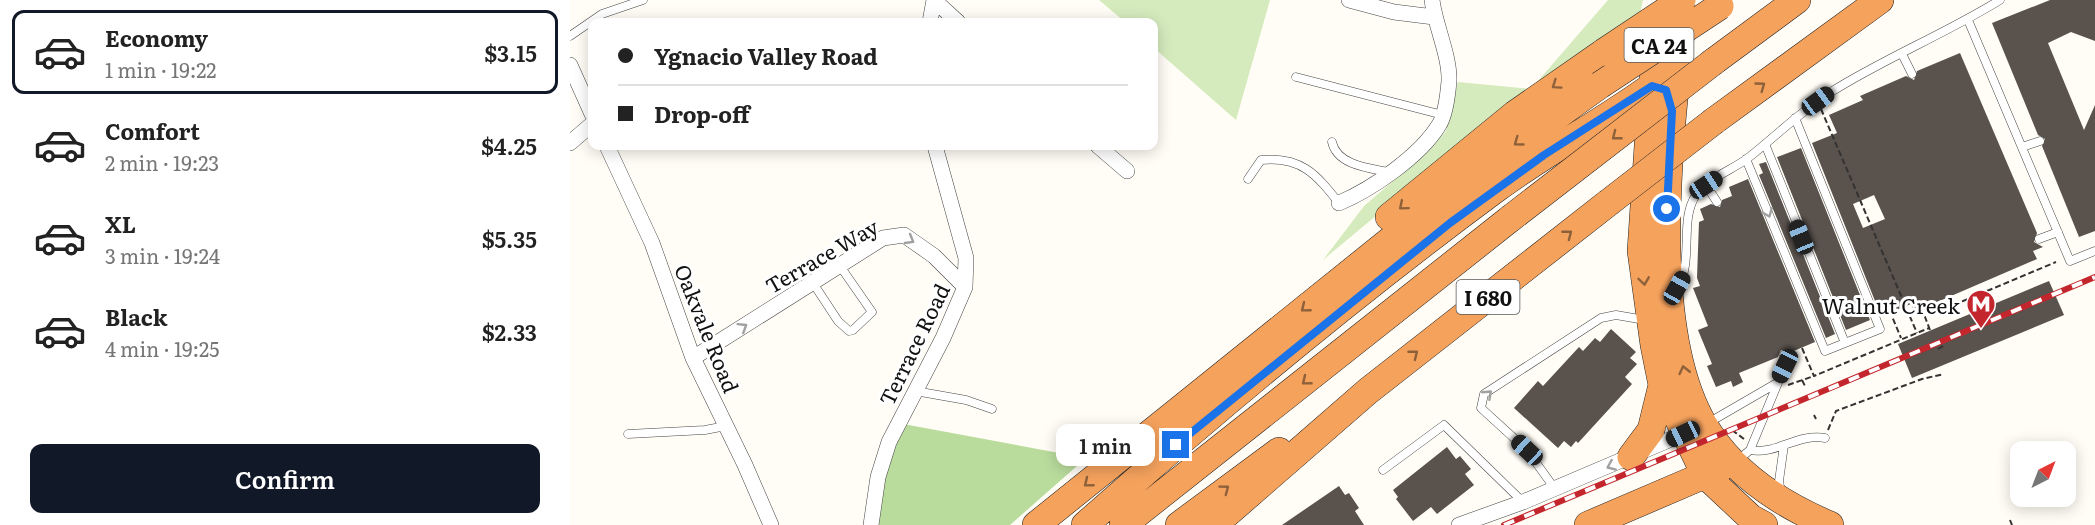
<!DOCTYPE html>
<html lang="en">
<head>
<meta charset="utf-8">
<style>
  body { margin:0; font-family:Literata,serif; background:#f2f2f2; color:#222; height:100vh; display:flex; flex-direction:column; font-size:22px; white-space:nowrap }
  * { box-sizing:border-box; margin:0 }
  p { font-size:20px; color:#767676 }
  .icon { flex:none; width:33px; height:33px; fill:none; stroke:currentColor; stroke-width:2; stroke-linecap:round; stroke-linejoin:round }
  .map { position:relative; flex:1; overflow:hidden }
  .drawer { display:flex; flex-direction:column; background:#fff; width:570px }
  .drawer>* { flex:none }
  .top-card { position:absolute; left:18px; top:18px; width:570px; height:132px; border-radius:12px; box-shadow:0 3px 15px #0003; display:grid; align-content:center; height:132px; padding:0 30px; background:#fff }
  .needle { width:39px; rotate:42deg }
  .controls { position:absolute; left:1440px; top:441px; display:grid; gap:12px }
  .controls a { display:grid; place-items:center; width:66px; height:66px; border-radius:12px; background:#fff; box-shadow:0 3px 15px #0003; font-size:30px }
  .end { position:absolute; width:27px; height:27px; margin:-14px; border:8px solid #1a73e8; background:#fff; box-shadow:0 0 0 3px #fff }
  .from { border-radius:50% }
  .bubble { position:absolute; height:42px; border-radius:12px; background:#fff; box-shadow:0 3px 15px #0003; font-size:20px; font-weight:600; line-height:42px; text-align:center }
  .car { position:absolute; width:18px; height:36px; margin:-18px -9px; border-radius:8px; box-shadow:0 0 4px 2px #0007; background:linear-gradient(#222 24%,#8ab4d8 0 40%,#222 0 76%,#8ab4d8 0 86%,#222 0) }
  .top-card b { display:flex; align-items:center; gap:21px; height:57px; font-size:22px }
  .top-card b+b { border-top:2px solid #e0e0e0 }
  .top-card i { width:15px; height:15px; background:#222 }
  ul { padding:10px 0 0; list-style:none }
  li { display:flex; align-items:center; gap:18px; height:84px; margin:0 12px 9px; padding:0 18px; border:3px solid transparent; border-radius:12px }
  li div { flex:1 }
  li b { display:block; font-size:22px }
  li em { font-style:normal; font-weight:600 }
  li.current { border-color:#111827 }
  li>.icon { width:54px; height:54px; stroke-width:1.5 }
  .button { display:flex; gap:12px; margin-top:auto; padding:12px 30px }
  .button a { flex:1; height:69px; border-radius:12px; background:#111827; color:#fff; font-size:24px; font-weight:600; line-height:69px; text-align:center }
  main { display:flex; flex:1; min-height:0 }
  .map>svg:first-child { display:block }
</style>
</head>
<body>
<main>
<section class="drawer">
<ul>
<li class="current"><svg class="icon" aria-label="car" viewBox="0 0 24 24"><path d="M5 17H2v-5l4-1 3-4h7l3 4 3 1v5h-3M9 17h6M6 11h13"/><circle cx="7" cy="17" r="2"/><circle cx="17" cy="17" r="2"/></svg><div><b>Economy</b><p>1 min · 19:22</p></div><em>$3.15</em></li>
<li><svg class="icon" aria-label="car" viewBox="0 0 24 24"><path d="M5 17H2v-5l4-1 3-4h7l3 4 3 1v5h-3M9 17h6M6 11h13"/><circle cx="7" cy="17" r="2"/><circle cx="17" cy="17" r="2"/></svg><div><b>Comfort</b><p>2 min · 19:23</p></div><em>$4.25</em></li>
<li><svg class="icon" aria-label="car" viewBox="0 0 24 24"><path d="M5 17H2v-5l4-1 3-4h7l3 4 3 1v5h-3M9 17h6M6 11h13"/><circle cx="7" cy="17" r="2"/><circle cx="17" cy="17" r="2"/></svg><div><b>XL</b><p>3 min · 19:24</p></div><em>$5.35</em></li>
<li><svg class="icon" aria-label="car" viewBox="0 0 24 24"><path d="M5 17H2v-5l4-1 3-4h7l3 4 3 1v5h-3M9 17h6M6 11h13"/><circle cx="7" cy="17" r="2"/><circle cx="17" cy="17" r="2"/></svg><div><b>Black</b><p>4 min · 19:25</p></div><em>$2.33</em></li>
</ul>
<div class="button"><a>Confirm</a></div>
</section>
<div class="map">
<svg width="1525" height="525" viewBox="0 0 1525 525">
  <rect width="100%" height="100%" fill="#fffdf5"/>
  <!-- green -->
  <path fill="#d5ebbd" d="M529,0h171l-34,120 -82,-72v-26h-29z
    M1038,0h35l-3,14 -166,120 -151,126 41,-54 65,-56 17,-19 12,-49 73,7z"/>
  <!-- forest -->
  <path fill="#b9dc9c" d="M328,423l188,35 -76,67h-139z"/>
  <!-- building -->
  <path fill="#5a524d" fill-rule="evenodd" d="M1480,0h45v41l-24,-9 -23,11 36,87 11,-25v126l-16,6 -37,-91 3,-7 -7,-4 -46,-112z
    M1390,53l77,180 -3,9 9,5 -10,4 4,8 -123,53 -3,-8 -30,12 -69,-173 25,-10 -8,-18 34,-15 -3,-4 46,-20 8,4 3,-9zM1304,195l11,24 -22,9 -10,-24z
    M1231,148l69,172 -24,10 -69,-173z
    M1196,162l69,172 -9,4 -67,-163 4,-2 -4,-9z
    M1178,179l67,163 -26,11 -8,-3 -3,7 -39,16 4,9 -10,5 -2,-6 -15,6 -9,-21 5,-2 -14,-34 10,-4 -15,-38 7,-2 -3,-8 2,-56 5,-2 -4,-11 11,-5 9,3 2,-7 10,-4 -3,-9z
    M1479,281l15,34 -152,63 -14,-34z
    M1041,329l25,23 -6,6 7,6 -12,13 7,7 -54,59 -2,-2 -5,6 -7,-6 -6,7 -44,-40 24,-27 5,5 36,-39 4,4 12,-13 5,4z
    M877,447l9,12 4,-3 11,13 -6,5 9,11 -37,29 -6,-7 -18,14 -17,-22 2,-2 -5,-7z
    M769,486l6,9 4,-2 10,15 -4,3 9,14h-82z"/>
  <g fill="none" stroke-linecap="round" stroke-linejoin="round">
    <!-- lane casing -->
    <g stroke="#444" stroke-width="9">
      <path id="lane" d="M1398,20l102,241 25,-10
        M0,36l32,-22 41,-14
        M1332,54l10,20
        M726,77l147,38
        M762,142c5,23 36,26 56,30
        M1195,144l80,199
        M1452,147l18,-6
        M1176,159l79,192 55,-22 -85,-211
        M678,179l13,-19c40,-4 55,14 78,43
        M1136,185l11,17
        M1469,239l19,-7
        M243,283l25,38 11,10 4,-1 19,-18 -32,-46
        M1108,288c16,-30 1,-68 18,-93 12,-17 36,-25 52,-37 28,-22 53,-47 83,-66 54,-34 114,-58 169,-92
        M345,391l51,9 26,9
        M1138,423l69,-40
        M58,434l77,-4 21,-4
        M1180,450c26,5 48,-17 75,-12
        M1167,461l13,-11 35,-84 -1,-11
        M813,470l61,-45 79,77
        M985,489l-28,-39 -46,-42 3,-14 117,-76 15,-3 29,5
        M1211,493l-2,-12 5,-36"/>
    </g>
    <!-- street casing -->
    <g stroke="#444" stroke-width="16">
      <path id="street" d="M364,0l24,22
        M779,0l45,12 40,5
        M360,22l4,-22
        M0,65l22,49
        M0,143l22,-19
        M37,146l45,97 41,115 52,107 26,60
        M528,146l29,25
        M769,203c33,-14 81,-47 100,-78 7,-11 9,-32 10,-44 1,-25 -14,-56 -17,-81
        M123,358l190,-120 21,-3 30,21 31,31
        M301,525l7,-48 11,-35 54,-104 22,-51 1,-29 -31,-112
        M889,525l64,-23 167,-71"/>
    </g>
    <!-- highway casing -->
    <g stroke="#222" stroke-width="28">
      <path id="highway" d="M1113,13c-12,113 -38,312 21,412 28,47 76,79 126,100
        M1091,29l-9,57 -11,165 13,94 8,40 43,90 46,43 13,7
        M1143,62l84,-62
        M1144,121l166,-121
        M819,217l126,-103 89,-62
        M1061,457l20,-27 11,-45
        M466,525l403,-324 161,-116
        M515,525c132,-117 270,-232 411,-336 50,-37 105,-66 156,-103l14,4 6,21
        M553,525l388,-307
        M609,525l100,-74
        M644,525l154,-134 240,-188
        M1018,525l133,-57"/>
    </g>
    <!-- path -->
    <path stroke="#333" stroke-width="2" stroke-dasharray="6 3" stroke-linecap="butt" d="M1251,109l96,224
      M1316,302l15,36
      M1360,330l-5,-13 131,-55
      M1232,348l12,28 115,-48
      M1368,349l7,-4
      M1232,380l4,8
      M1218,385l26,-9
      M1244,415l2,4
      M1162,430l12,9
      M1258,430l8,-19 86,-32 22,-5
      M1440,520l2,5"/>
    <!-- lane -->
    <use href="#lane" stroke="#fff" stroke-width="8"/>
    <!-- street -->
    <use href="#street" stroke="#fff" stroke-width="15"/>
    <!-- highway -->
    <use href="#highway" stroke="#f5a25d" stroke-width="27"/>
    <!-- rail casing -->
    <g stroke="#c4262e" stroke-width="6">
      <path id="rail" d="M934,525l591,-248"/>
    </g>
    <!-- rail -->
    <use href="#rail" stroke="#fff" stroke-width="4" stroke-dasharray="11" stroke-linecap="butt"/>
    <!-- highway-bridge casing -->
    <g stroke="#222" stroke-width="28" stroke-linecap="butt">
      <path id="highway-bridge" d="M1034,52l78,-52
        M1030,85l120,-79
        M1038,203l106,-82
        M941,218l202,-156"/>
    </g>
    <!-- highway-bridge -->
    <use href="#highway-bridge" stroke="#f5a25d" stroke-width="27"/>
  </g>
  <!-- one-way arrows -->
  <defs><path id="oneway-chevron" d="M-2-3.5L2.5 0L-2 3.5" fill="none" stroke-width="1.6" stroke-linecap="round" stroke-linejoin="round" transform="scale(1.5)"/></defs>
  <g stroke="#8e613b">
    <use href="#oneway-chevron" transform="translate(986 85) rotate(145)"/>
    <use href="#oneway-chevron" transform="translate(1191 86) rotate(-36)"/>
    <use href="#oneway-chevron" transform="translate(1046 136) rotate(142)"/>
    <use href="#oneway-chevron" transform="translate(948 142) rotate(144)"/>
    <use href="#oneway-chevron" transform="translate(833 206) rotate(140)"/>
    <use href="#oneway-chevron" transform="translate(998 234) rotate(-38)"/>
    <use href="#oneway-chevron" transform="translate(1074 281) rotate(82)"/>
    <use href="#oneway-chevron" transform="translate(735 308) rotate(141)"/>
    <use href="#oneway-chevron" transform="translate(844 354) rotate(-38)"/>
    <use href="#oneway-chevron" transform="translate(1114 370) rotate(-103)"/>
    <use href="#oneway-chevron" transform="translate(736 381) rotate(141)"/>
    <use href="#oneway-chevron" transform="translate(518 483) rotate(141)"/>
    <use href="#oneway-chevron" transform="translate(655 489) rotate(-37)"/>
  </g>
  <g stroke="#a0a0a0">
    <use href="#oneway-chevron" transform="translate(1198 213) rotate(68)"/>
    <use href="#oneway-chevron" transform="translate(340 240) rotate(30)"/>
    <use href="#oneway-chevron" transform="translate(173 327) rotate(-32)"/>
    <use href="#oneway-chevron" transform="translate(918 394) rotate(-43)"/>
    <use href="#oneway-chevron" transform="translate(1041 466) rotate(157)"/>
  </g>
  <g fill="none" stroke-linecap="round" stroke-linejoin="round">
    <!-- route -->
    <path stroke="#1a73e8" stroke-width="8" d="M606,445l274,-222 94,-68 108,-69 14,4 6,21 -5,98"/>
  </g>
  <!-- icons -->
  <defs>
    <g id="metro-pin" transform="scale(1.5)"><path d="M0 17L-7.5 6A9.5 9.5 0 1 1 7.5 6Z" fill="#c4262e" stroke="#fff"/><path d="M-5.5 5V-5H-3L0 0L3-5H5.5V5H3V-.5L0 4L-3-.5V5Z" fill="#fff"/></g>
  </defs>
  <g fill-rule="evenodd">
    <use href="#metro-pin" x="1411" y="304"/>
  </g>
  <g text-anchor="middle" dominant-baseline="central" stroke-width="6" stroke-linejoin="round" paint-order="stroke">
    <!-- shield labels -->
    <g fill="#fff" stroke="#585858" stroke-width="1.5">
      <rect x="1054.5" y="28" width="69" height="34" rx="4.5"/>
      <rect x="886.5" y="280" width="63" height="34" rx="4.5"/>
    </g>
    <g font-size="20" font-weight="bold" fill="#111">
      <text x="1089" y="45">CA 24</text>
      <text x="918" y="297">I 680</text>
    </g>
    <!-- street labels -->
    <g font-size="21" fill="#111" stroke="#fff">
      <text transform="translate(251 255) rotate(-30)">Terrace Way</text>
      <text transform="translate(138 328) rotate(68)">Oakvale Road</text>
      <text transform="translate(343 344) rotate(-64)">Terrace Road</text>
    </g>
    <!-- poi labels -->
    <g font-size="21" fill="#111" stroke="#fff" text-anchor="end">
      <text x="1390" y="304">Walnut Creek</text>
    </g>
  </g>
</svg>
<div class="controls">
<a><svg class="needle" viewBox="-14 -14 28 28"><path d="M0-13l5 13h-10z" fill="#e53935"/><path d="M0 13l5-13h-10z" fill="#767676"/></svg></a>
</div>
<i class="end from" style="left:1097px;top:209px"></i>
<i class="end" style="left:606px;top:445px"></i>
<div class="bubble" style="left:486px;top:424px;width:99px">1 min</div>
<i class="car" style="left:1248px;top:101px;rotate:54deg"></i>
<i class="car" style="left:1136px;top:185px;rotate:57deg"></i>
<i class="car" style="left:1231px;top:237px;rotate:338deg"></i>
<i class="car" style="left:1107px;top:288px;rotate:29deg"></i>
<i class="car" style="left:1215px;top:366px;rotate:206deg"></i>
<i class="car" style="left:1113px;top:434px;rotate:245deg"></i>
<i class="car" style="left:957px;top:450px;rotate:313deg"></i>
<div class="top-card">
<b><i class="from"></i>Ygnacio Valley Road</b>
<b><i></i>Drop-off</b>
</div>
</div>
</main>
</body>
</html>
